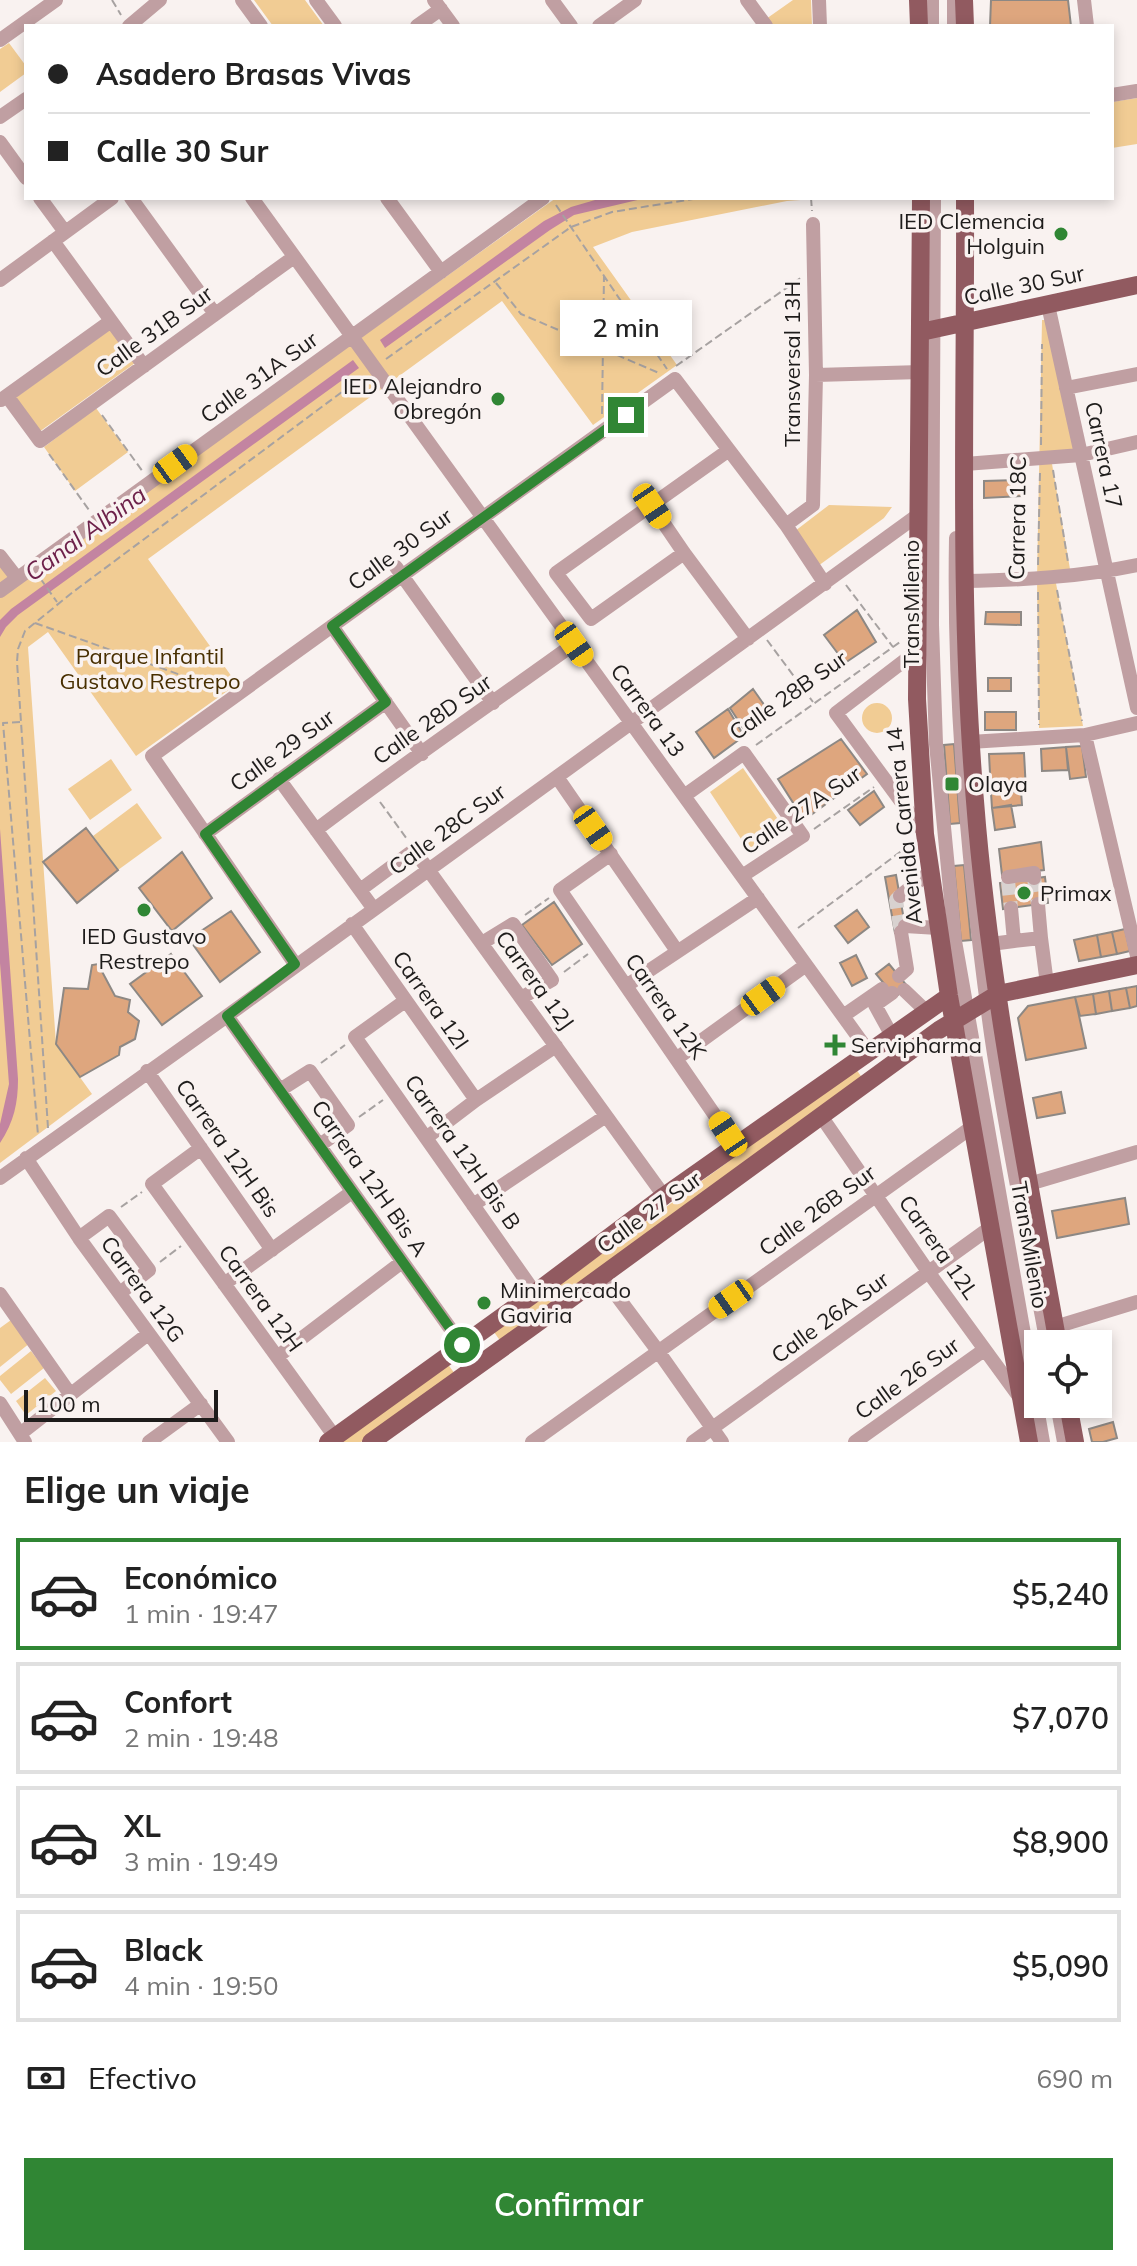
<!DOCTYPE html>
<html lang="es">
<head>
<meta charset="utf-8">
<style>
  body { margin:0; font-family:Mulish,sans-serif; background:#f6f6f6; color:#222; height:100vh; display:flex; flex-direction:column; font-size:30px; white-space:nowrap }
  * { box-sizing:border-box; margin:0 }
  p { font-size:26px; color:#767676 }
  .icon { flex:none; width:44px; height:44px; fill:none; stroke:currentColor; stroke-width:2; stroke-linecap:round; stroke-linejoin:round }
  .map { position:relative; height:1442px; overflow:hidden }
  .panel { display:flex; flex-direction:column; background:#fff; flex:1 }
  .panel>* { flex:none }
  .guide { position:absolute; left:24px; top:24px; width:1090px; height:176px; border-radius:0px; box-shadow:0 4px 12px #0003; display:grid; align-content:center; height:176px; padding:0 24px; background:#fff }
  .buttons { position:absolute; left:1024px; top:1330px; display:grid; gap:16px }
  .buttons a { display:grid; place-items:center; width:88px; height:88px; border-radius:0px; background:#fff; box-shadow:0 4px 12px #0003; font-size:40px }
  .scale { position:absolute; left:24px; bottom:20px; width:194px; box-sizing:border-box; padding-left:8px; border:4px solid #1e1c1b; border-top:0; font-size:22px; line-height:28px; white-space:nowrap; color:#1e1c1b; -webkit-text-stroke:6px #f9f2f0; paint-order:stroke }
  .end { position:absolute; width:36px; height:36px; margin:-18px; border:10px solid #308634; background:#fff; box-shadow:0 0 0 4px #fff }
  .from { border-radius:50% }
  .bubble { position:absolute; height:56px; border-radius:0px; background:#fff; box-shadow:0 4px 12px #0003; font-size:26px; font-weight:600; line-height:56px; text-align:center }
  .car { position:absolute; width:24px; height:48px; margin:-24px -12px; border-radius:10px; box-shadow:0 0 6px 2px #0007; background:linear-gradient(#f5c518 24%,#345 0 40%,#f5c518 0 76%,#345 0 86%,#f5c518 0) }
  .guide b { display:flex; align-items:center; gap:28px; height:76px; font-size:30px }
  .guide b+b { border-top:2px solid #e0e0e0 }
  .guide i { width:20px; height:20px; background:#222 }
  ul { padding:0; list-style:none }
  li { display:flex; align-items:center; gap:24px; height:112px; margin:0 16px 12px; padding:0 8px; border:4px solid #e0e0e0; border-radius:0px }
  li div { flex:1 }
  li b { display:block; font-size:30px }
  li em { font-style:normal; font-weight:600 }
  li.selected { border-color:#308634 }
  li>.icon { width:72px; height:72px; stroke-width:1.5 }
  h2 { padding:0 24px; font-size:36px; line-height:96px }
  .pay { display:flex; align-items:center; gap:20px; height:88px; padding:0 24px; font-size:30px }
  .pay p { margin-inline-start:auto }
  .button { display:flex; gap:16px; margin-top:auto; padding:16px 24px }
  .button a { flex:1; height:92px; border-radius:0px; background:#308634; color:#fff; font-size:32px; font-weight:600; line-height:92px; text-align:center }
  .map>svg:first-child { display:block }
</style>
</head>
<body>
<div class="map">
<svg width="1137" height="1442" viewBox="0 0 1137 1442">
  <rect width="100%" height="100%" fill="#f9f2f0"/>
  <!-- green -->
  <path fill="#f1cc94" d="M254,0h51l19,26h-51z
    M793,0h18l1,26h-40l-6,-7z
    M9,43l17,23v7l-26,19v-43z
    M1137,98v46l-25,4v-46z
    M556,198h272l-41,3 -155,31 -39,15 84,118 -84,60 -91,-124 -354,258 89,125 -101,72 -88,-124 -20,15 28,397 36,50 -92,69v-598l15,20z
    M1042,320h4l30,135 -25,3 20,117 -16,3 28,148 -44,2 -2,-149z
    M111,329l24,34 -96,69 -24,-34z
    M96,408l32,44 -53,39 -31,-44z
    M829,505l63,2 -8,11 -66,48 -23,-35z
    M862 718a15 15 0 1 1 30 0a15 15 0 1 1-30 0Z
    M111,759l21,31 -42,30 -22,-31z
    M743,768l41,60 -35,23 -39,-59z
    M137,803l25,35 -44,32 -25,-34z
    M856,1069l7,10 -362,263 -7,-10z
    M11,1320l19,23 -30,24v-39z
    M31,1351l13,17 -33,26 -11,-14v-4z
    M447,1363l8,11 -94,68h-22z
    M45,1378l11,13 -30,24 -10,-14z"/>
  <!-- water -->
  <path fill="#c384a1" d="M602,198h44l-72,17 -24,15 -165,118 -5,-8 164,-119 27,-14z
    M353,360l6,8 -341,247 -12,12 -6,10v-17l11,-11z
    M0,829l18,250c0,24 -4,43 -18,64v-19l9,-40 -9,-121z"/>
  <!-- building -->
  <path fill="#dea67e" stroke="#8d8884" stroke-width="2" d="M991,0h77l3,26h-81z
    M1021,480l1,16 -38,2v-17z
    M857,610l19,32 -31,21 -21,-28z
    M986,612h35v13l-36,-1z
    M988,678h23v13h-23z
    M753,689l19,27 -25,18 -17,-26z
    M728,709l16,27 -30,22 -18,-26z
    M985,712h31v18h-31z
    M841,739l26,35 -63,46 -26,-41z
    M954,744l6,79 -10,1 -6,-79z
    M1082,746l4,31 -16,2 -4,-32z
    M1066,747l2,23 -26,1 -1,-22z
    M1024,753l2,38 -35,2 -2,-39z
    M874,791l10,16 -24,18 -12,-15z
    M1021,791l1,14 -30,3 -1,-15z
    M1011,805l4,22 -20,3 -3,-22z
    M86,828l32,42 -41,33 -34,-41z
    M1041,842l3,28 -42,5 -3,-26z
    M182,852l30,46 -40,33 -33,-43z
    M964,865l7,75 -10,1 -7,-75z
    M896,875l10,56 -11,2 -10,-56z
    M1045,877l3,26 -45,6 -3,-26z
    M554,902l28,42 -30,21 -30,-40z
    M857,910l12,17 -21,16 -13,-17z
    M231,911l29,41 -40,30 -31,-43z
    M1125,929l5,22 -13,3 -5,-22z
    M1112,932l5,22 -16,3 -4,-22z
    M1097,935l4,22 -22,4 -5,-21z
    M171,954l31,42 -40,29 -32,-41z
    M856,955l11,23 -15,8 -12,-23z
    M98,964l17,32 15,4 -2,12 11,9 -4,18 -15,8 -1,8 -39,22 -24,-33 8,-56 24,1 4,-24z
    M889,964l19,23 -13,10 -19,-23z
    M1137,986v20l-7,2 -4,-20z
    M1126,988l4,20 -18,3 -3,-20z
    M1109,991l3,20 -16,3 -3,-20z
    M1093,994l3,20 -16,2 -5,-19z
    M1075,997l11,51 -60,12 -8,-42 10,-12z
    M1061,1092l4,21 -28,5 -4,-20z
    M1125,1198l4,26 -72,14 -5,-27z
    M1103,1368l4,19 -9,2v-20z
    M1113,1422l4,16 -14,4h-11l-3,-13z"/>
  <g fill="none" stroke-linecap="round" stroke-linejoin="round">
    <!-- minor-tunnel -->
    <path stroke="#d8d2d0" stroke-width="14" stroke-dasharray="14 7" stroke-linecap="butt" d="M1034,878l4,26
      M1008,881l3,27
      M900,896l-4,4 4,26h5"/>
    <!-- path -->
    <path stroke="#a7a2a1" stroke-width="2" stroke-dasharray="8 4" stroke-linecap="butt" d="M112,0l9,15
      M811,198l1,13
      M556,205l111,164
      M496,283l25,31 138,59
      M386,359l185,-132 41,-15 87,-14
      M676,366l126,-89
      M602,414l2,-138
      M102,415l41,57
      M1041,445l1,-101
      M49,454l40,56
      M1053,470l15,92
      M1038,565l2,-93
      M40,578l17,24
      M846,585l47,62
      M1057,590l25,131
      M1038,592l1,133
      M35,623l185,66
      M767,640l46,62
      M20,722l-17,1 35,412
      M756,745l144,-103
      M380,802l27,37
      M814,829l60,-42
      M525,915l24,-17
      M798,928l113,-84
      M564,972l24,-18
      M321,1063l24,-18
      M359,1117l24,-17
      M48,1128l-31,-466 1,-13 7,-18 48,-39 289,-215
      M121,1207l21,-15
      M160,1262l21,-16"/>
    <!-- minor -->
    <path stroke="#c09fa2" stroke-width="14" d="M242,0l19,26
      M316,0l19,26
      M434,0l19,26
      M552,0l19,26
      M747,0l19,26
      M819,0l1,26
      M932,0v26
      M954,0v26
      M1084,0l3,26
      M129,26l31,-26
      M417,26l24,-17
      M599,26l36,-26
      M0,40l56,-40
      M1112,95l25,-4
      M0,117l26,-18
      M0,142l26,36
      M40,198l25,34
      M131,198l84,116
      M252,198l617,854
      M387,198l54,74
      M934,198l-2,427 4,119 19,197 88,501
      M53,241l91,125
      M0,280l112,-82
      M1048,305l89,403
      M816,375l105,-3
      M1066,388l71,-14
      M7,396l33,45 254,-184
      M1,400l110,-79
      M965,464l116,-9 56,-13
      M652,506l32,47 64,86
      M786,525l27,-20 3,-130 -3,-151
      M956,538c-3,166 12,331 35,496 15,103 37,207 56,310
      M684,553l-93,66 -35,-46 173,-123
      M0,556l17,22
      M396,567l97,136
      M965,581c58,-1 115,-4 172,-16
      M0,591l543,-393
      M332,626l90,128
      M917,651l-81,62 89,121
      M1085,735l52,221
      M970,742l115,-7 52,-12
      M557,777l120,174
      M279,779l94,129
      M684,796l60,-43 59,83 -61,40
      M316,830c84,-64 172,-124 258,-186
      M205,834l181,-132
      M611,854l-51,36 176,256
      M1008,877l26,-4v5
      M360,890l54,-40 250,346
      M900,896l30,-24
      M1038,904l3,34
      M352,924l124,176
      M905,926l33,2
      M1014,941l27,-3 6,46
      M482,943l31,-19 39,56 -31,18
      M991,944l23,-3 -3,-33
      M295,964l-143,-208 523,-377 111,146 39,59
      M899,976l8,-7 -6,-37
      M626,986l132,-88
      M904,990l23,22
      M405,1001l-50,36 180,256
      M227,1016l250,350
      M843,1016l39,-27
      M892,1036l-17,-31 17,-12
      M676,1059l130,-94
      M147,1071l125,179
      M280,1090l30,-19 38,54 -28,20
      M821,1116l108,157 91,125
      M426,1138l50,-38 80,-54
      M201,1148l-49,36 183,253
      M26,1158l53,80 149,204
      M0,1178l227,-162 691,-501
      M1029,1184l108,-32
      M473,1205l133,-89
      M79,1238l30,-22 40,54 -29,23
      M602,1276l56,75 64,91
      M224,1284l128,-92
      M0,1294l70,100
      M1055,1327l82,-25
      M277,1357l125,-95
      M0,1403l25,39
      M1057,1404l7,38
      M20,1434l128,-100
      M149,1442l52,-38
      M532,1442l440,-315
      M693,1442l298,-215
      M855,1442l129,-92"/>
    <!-- major -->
    <path stroke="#915a60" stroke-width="18" d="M918,0l1,26
      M964,0l1,26
      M921,198l-4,501 8,135 24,162 80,446
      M965,198c1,201 -7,403 10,603 14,182 51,363 83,543
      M921,332l216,-47
      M1068,1404l7,38
      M328,1442l207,-149 129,-97 285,-200
      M371,1442l158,-113 410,-299 59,-36 139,-29"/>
  </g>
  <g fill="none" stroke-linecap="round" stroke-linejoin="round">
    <!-- route -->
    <path stroke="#308634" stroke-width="10" d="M462,1345l-235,-329 68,-52 -90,-130 181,-132 -54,-76 294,-211"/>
  </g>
  <!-- markers -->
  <g fill="#308634" stroke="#f9f2f0" stroke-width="3">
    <circle cx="1061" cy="234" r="8"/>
    <circle cx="498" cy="399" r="8"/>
    <rect x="944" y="776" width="16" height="16" rx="4"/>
    <circle cx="1024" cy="893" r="8"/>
    <circle cx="144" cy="910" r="8"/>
    <path d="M831 1033h8v8h8v8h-8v8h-8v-8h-8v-8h8z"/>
    <circle cx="484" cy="1303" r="8"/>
  </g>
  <g text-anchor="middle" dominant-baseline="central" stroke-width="7" stroke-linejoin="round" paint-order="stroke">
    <!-- poi labels -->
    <g font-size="22" fill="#1e1c1b" stroke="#f9f2f0" text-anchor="start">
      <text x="1045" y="221" text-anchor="end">IED Clemencia<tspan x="1045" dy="25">Holguin</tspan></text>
      <text x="482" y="386" text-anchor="end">IED Alejandro<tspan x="482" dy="25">Obregón</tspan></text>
      <text x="968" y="784">Olaya</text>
      <text x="1040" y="893">Primax</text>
      <text x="144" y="936" text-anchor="middle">IED Gustavo<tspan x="144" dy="25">Restrepo</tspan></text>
      <text x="851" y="1045">Servipharma</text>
      <text x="500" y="1290">Minimercado<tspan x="500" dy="25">Gaviria</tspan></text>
    </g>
    <!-- street labels -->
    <g font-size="22" fill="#1e1c1b" stroke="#f9f2f0">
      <text transform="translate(1024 285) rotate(-12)">Calle 30 Sur</text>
      <text transform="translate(154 331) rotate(-36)">Calle 31B Sur</text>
      <text transform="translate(792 364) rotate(-90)">Transversal 13H</text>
      <text transform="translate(259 377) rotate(-36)">Calle 31A Sur</text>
      <text transform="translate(1104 455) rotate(78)">Carrera 17</text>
      <text transform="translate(1017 518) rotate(-89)">Carrera 18C</text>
      <text transform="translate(400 549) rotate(-36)">Calle 30 Sur</text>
      <text transform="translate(911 604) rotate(-90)">TransMilenio</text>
      <text transform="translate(788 695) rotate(-35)">Calle 28B Sur</text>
      <text transform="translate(648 710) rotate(54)">Carrera 13</text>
      <text transform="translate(432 719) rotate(-35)">Calle 28D Sur</text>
      <text transform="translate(282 750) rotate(-36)">Calle 29 Sur</text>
      <text transform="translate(801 810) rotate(-34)">Calle 27A Sur</text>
      <text transform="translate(904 826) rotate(-96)">Avenida Carrera 14</text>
      <text transform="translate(447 829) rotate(-36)">Calle 28C Sur</text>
      <text transform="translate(535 980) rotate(54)">Carrera 12J</text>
      <text transform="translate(431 1000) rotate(55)">Carrera 12I</text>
      <text transform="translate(666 1006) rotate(55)">Carrera 12K</text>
      <text transform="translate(228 1148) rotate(55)">Carrera 12H Bis</text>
      <text transform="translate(463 1152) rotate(55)">Carrera 12H Bis B</text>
      <text transform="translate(370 1178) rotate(55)">Carrera 12H Bis A</text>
      <text transform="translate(817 1210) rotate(-36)">Calle 26B Sur</text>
      <text transform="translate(649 1212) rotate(-36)">Calle 27 Sur</text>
      <text transform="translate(1030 1245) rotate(80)">TransMilenio</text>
      <text transform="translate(939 1247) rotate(55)">Carrera 12L</text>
      <text transform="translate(143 1289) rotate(54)">Carrera 12G</text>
      <text transform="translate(261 1298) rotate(54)">Carrera 12H</text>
      <text transform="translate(830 1317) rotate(-36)">Calle 26A Sur</text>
      <text transform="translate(907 1378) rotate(-36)">Calle 26 Sur</text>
    </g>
    <!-- park labels -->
    <g font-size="22" fill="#482f00" stroke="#f9f2f0">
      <text x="150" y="656">Parque Infantil<tspan x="150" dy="25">Gustavo Restrepo</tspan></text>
    </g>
    <!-- water labels -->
    <g font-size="24" font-style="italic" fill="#6d214a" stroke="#f9f2f0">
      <text transform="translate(85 533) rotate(-36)">Canal Albina</text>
    </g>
  </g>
</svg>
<div class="buttons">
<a><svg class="icon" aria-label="locate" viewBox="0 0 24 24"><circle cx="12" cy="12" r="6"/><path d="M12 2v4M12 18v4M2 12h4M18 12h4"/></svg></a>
</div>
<div class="scale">100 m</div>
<i class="end from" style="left:462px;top:1345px"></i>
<i class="end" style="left:626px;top:415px"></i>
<div class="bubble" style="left:560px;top:300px;width:132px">2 min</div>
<i class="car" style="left:175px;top:464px;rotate:54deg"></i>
<i class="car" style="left:652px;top:506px;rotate:146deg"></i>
<i class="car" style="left:574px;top:644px;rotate:145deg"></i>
<i class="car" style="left:593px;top:828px;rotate:145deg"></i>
<i class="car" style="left:763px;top:996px;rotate:54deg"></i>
<i class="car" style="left:728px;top:1134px;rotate:326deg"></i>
<i class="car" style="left:731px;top:1299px;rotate:235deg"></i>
<div class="guide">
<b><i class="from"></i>Asadero Brasas Vivas</b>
<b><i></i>Calle 30 Sur</b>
</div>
</div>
<section class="panel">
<h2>Elige un viaje</h2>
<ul>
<li class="selected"><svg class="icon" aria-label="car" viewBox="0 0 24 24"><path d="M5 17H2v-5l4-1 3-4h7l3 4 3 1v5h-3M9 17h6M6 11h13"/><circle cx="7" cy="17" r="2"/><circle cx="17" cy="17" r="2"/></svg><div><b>Económico</b><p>1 min · 19:47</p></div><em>$5,240</em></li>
<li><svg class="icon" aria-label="car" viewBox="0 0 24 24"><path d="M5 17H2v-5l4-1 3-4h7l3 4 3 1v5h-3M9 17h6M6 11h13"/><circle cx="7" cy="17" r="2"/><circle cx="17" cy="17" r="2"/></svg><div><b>Confort</b><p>2 min · 19:48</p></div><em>$7,070</em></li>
<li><svg class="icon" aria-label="car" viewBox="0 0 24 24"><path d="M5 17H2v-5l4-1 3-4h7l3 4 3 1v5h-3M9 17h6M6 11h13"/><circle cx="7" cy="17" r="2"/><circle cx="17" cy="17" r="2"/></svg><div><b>XL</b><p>3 min · 19:49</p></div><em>$8,900</em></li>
<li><svg class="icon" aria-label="car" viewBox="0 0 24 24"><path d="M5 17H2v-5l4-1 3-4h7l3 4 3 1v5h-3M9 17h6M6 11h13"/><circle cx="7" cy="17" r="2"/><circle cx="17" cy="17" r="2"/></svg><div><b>Black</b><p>4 min · 19:50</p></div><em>$5,090</em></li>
</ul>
<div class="pay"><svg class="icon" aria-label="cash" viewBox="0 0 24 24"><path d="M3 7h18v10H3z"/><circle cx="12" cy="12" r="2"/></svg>Efectivo<p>690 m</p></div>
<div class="button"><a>Confirmar</a></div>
</section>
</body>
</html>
